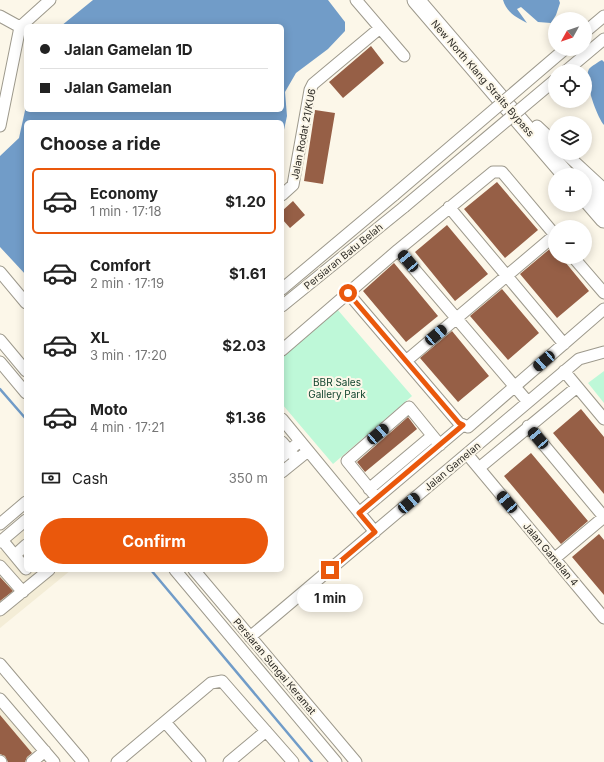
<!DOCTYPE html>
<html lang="en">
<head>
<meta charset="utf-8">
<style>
  body { margin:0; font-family:Inter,sans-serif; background:#f2f2f2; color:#222; height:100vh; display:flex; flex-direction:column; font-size:15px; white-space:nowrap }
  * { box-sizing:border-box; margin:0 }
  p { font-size:13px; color:#767676 }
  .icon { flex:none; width:22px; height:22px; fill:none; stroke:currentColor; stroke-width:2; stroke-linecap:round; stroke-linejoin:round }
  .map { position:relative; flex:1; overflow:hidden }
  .drawer { position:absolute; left:24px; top:120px; width:260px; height:452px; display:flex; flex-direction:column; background:#fff; border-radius:6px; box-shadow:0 2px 10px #0003 }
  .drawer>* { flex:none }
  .banner { position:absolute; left:24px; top:24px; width:260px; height:88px; border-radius:6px; box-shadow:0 2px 10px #0003; display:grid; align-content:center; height:88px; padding:0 16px; background:#fff }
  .needle { width:26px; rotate:230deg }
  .controls { position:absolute; left:548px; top:12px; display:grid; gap:8px }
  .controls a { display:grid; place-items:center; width:44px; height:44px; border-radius:50%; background:#fff; box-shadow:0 2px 10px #0003; font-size:20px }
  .end { position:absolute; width:18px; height:18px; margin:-9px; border:5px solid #ea580c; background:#fff; box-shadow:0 0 0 2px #fff }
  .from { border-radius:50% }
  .bubble { position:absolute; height:28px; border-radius:14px; background:#fff; box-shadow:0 2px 10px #0003; font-size:13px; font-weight:700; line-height:28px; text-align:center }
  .car { position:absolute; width:12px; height:24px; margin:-12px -6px; border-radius:5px; box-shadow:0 0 3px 1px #0007; background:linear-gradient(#222 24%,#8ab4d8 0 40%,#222 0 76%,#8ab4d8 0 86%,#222 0) }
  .banner b { display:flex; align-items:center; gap:14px; height:38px; font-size:15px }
  .banner b+b { border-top:1px solid #e0e0e0 }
  .banner i { width:10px; height:10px; background:#222 }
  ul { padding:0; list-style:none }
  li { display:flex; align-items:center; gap:12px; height:66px; margin:0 8px 6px; padding:0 8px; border:2px solid transparent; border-radius:6px }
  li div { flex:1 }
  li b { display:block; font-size:15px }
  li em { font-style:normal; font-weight:700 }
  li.on { border-color:#ea580c }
  li>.icon { width:36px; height:36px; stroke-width:1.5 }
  h2 { padding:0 16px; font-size:18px; line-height:48px }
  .pay { display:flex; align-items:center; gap:10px; height:44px; padding:0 16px; font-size:15px }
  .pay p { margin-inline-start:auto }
  .cta { display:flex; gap:8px; margin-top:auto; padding:8px 16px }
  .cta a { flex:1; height:46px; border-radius:24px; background:#ea580c; color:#fff; font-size:16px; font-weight:700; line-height:46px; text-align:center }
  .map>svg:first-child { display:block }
</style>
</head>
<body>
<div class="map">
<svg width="604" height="762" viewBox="0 0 604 762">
  <rect width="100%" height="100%" fill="#fcf7e9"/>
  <!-- built -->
  <path fill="#f4edd7" d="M26,529v41h45l-71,58v-77z
    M0,701l51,61h-51z"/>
  <!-- green -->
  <path fill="#bef8d8" d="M337,309l75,87 -79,68 -51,-60v-48z
    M604,371v32l-16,-20z"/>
  <!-- water -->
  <path fill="#719cc8" d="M93,0h235l17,22v9l-17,18 -32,24 -11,19 2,24 -5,23v-17h-256v153l-26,-28v-91l19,-18 7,-32v4h256v-84h-221z
    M503,0h56l1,3 -4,12 -5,8 -13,-1 -17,-15 -4,2 10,14c-11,-6 -20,-10 -24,-23z
    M602,60l2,2v63c-7,-8 -21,-46 -15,-56 3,-3 9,-7 13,-9z"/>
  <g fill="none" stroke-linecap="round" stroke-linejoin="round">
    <!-- stream -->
    <path stroke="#719cc8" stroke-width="2.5" d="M0,389l26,30
      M151,570l161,192"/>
  </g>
  <!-- building -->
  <path fill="#965f46" d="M371,46l13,17 -41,35 -14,-16z
    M315,110l20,3 -12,71 -19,-3z
    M497,182l41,48 -33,28 -41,-49z
    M293,201l12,14 -15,13 -8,-9v-8z
    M447,225l41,49 -33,27 -40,-49z
    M552,247l3,3v7h6l28,34 -32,27 -37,-44z
    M394,263l44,53 -32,26 -43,-51z
    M502,289l37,44 -31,27 -38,-44z
    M452,331l37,45 -31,26 -38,-44z
    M581,409l23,28v57l-51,-61z
    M408,417l9,12 -52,43 -8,-10z
    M531,453l57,68 -27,23 -57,-68z
    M599,534l5,6v55l-32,-38z
    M0,577l13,14 -13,10z
    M0,715l32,38 -5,4 -2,5h-17l-3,-6 -5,-2z"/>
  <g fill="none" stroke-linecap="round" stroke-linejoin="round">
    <!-- minor casing -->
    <g stroke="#9d998c" stroke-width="13">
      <path id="minor" d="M356,0l48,56
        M0,16l20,11
        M585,32l19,-16
        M566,71l38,-32
        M0,126l20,-99 30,-27
        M537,126l18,17
        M565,153l39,36
        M282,195l11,-10 17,-95 3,-6 67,-56
        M449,207l115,137
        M398,250l130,152
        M573,257l31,36
        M0,272l26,31
        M282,289l112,-94
        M348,293l111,130 9,4 136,-118
        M282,306l122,-99
        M0,340l26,31
        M282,350l116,-100 95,-78h9l53,63
        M406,361l149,-126
        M0,362l26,31
        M564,371l40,48
        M282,419l93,113
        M528,426l76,91
        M282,442l12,14
        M467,454l137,164
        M282,457l18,-16
        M479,468l98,-81
        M282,472l26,-21
        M369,489l63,-53
        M377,498l-30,-37 62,-54 31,38
        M359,513l104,-88
        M0,524l26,-22
        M2,540l24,29
        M0,542l26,-22
        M15,555l11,-10
        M554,559l50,-42
        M0,566l23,26
        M175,570l161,192
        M194,570l162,192
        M0,610l49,-40
        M250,637l329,-278 25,-7
        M0,664l83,98
        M0,699l54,63
        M165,722l35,40
        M0,761l1,1
        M32,762l13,-11
        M117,762l94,-79 11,-2 71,81
        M229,762l37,-31"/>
    </g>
    <!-- highway casing -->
    <g stroke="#9d998c" stroke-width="19">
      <path id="highway" d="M416,0l150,175
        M585,180l19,22
        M585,197l19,22"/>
    </g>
    <!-- minor -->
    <use href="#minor" stroke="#fff" stroke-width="11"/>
    <!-- highway -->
    <use href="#highway" stroke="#fff" stroke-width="17"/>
    <!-- minor-bridge casing -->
    <g stroke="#9d998c" stroke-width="13" stroke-linecap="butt">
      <path id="minor-bridge" d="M394,195l171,-146
        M404,207l151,-127"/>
    </g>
    <!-- minor-bridge -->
    <use href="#minor-bridge" stroke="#fff" stroke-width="11"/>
  </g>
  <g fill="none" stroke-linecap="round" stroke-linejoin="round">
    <!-- route -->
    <path stroke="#ea580c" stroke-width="5" d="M330,570l45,-38 -16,-19 104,-88 -4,-2 -111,-130"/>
  </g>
  <g text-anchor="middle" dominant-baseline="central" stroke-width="4" stroke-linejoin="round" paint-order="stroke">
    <!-- street labels -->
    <g font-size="10" fill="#2c2a25" stroke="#fcf7e9">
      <text transform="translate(483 78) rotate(49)">New North Klang Straits Bypass</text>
      <text transform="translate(303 134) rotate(-79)">Jalan Rodat 21/KU6</text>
      <text transform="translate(343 256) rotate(-39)">Persiaran Batu Belah</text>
      <text transform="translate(452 466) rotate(-40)">Jalan Gamelan</text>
      <text transform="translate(551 554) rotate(50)">Jalan Gamelan 4</text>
      <text transform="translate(275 666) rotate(50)">Persiaran Sungai Keramat</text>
    </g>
    <!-- park labels -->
    <g font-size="10" fill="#0a3e28" stroke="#fcf7e9">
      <text x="337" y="382">BBR Sales<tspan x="337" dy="12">Gallery Park</tspan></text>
    </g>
  </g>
</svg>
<div class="controls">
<a><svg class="needle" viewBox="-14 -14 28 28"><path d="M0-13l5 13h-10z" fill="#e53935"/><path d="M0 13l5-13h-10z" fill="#767676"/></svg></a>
<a><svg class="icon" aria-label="locate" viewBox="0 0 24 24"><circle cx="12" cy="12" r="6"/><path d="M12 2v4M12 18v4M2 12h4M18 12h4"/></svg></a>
<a><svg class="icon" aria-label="layers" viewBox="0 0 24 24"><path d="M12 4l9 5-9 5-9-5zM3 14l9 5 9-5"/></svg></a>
<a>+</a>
<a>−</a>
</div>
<i class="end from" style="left:348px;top:293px"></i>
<i class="end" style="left:330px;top:570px"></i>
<div class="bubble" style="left:297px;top:584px;width:66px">1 min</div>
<i class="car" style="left:408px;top:261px;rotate:320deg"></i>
<i class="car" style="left:436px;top:335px;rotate:50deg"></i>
<i class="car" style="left:544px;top:361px;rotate:229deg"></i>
<i class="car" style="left:378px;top:434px;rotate:49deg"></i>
<i class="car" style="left:538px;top:438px;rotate:320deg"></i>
<i class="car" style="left:507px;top:502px;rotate:320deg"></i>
<i class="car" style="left:409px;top:503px;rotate:50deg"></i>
<div class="banner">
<b><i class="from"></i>Jalan Gamelan 1D</b>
<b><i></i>Jalan Gamelan</b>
</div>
<section class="drawer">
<h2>Choose a ride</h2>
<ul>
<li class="on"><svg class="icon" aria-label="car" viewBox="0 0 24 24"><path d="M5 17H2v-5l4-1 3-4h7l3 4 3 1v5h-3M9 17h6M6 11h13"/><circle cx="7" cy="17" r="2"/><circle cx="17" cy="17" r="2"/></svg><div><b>Economy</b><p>1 min · 17:18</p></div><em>$1.20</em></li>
<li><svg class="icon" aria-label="car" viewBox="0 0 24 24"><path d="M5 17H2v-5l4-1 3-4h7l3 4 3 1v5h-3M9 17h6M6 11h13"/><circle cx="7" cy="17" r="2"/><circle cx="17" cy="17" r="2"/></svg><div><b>Comfort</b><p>2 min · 17:19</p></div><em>$1.61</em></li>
<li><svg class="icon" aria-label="car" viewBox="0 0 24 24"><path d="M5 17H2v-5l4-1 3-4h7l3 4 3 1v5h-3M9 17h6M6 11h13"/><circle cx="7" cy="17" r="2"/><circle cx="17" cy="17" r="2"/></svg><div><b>XL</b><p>3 min · 17:20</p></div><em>$2.03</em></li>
<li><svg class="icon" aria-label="car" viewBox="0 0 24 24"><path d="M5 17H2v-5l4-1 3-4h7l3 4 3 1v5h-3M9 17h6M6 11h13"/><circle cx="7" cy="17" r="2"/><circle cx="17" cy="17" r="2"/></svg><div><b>Moto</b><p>4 min · 17:21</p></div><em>$1.36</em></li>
</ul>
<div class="pay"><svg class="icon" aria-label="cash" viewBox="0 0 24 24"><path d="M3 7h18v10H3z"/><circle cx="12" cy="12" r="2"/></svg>Cash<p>350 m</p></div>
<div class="cta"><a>Confirm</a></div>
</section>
</div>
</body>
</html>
